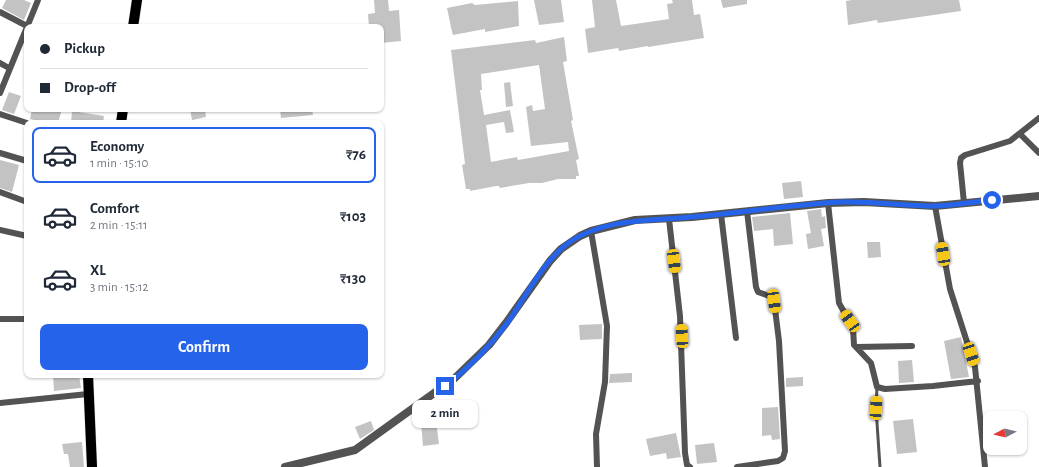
<!DOCTYPE html>
<html lang="en">
<head>
<meta charset="utf-8">
<style>
  body { margin:0; font-family:"Alegreya Sans",sans-serif; background:#f6f6f7; color:#1f2937; height:100vh; display:flex; flex-direction:column; font-size:15px; white-space:nowrap }
  * { box-sizing:border-box; margin:0 }
  p { font-size:13px; color:#747a83 }
  .icon { flex:none; width:22px; height:22px; fill:none; stroke:currentColor; stroke-width:2; stroke-linecap:round; stroke-linejoin:round }
  .map { position:relative; flex:1; overflow:hidden }
  .sheet { position:absolute; left:24px; top:120px; width:360px; height:258px; display:flex; flex-direction:column; background:#fff; border-radius:8px; box-shadow:0 1px 3px #0004 }
  .sheet>* { flex:none }
  .banner { position:absolute; left:24px; top:24px; width:360px; height:88px; border-radius:8px; box-shadow:0 1px 3px #0004; display:grid; align-content:center; height:88px; padding:0 16px; background:#fff }
  .needle { width:26px; rotate:263deg }
  .buttons { position:absolute; left:983px; top:411px; display:grid; gap:8px }
  .buttons a { display:grid; place-items:center; width:44px; height:44px; border-radius:8px; background:#fff; box-shadow:0 1px 3px #0004; font-size:20px }
  .end { position:absolute; width:18px; height:18px; margin:-9px; border:5px solid #2563eb; background:#fff; box-shadow:0 0 0 2px #fff }
  .from { border-radius:50% }
  .bubble { position:absolute; height:28px; border-radius:8px; background:#fff; box-shadow:0 1px 3px #0004; font-size:13px; font-weight:600; line-height:28px; text-align:center }
  .car { position:absolute; width:12px; height:24px; margin:-12px -6px; border-radius:5px; box-shadow:0 0 3px 1px #0007; background:linear-gradient(#f5c518 24%,#345 0 40%,#f5c518 0 76%,#345 0 86%,#f5c518 0) }
  .banner b { display:flex; align-items:center; gap:14px; height:38px; font-size:15px }
  .banner b+b { border-top:1px solid #e0e1e3 }
  .banner i { width:10px; height:10px; background:#1f2937 }
  ul { padding:7px 0 0; list-style:none }
  li { display:flex; align-items:center; gap:12px; height:56px; margin:0 8px 6px; padding:0 8px; border:2px solid transparent; border-radius:8px }
  li div { flex:1 }
  li b { display:block; font-size:15px }
  li em { font-style:normal; font-weight:600 }
  li.on { border-color:#2563eb }
  li>.icon { width:36px; height:36px; stroke-width:1.5 }
  .primary-button { display:flex; gap:8px; margin-top:auto; padding:8px 16px }
  .primary-button a { flex:1; height:46px; border-radius:8px; background:#2563eb; color:#fff; font-size:16px; font-weight:600; line-height:46px; text-align:center }
  .map>svg:first-child { display:block }
</style>
</head>
<body>
<div class="map">
<svg width="1039" height="467" viewBox="0 0 1039 467">
  <rect width="100%" height="100%" fill="#fff"/>
  <!-- building -->
  <path fill="#c3c3c3" fill-rule="evenodd" d="M6,0h18l7,3 -7,17 -22,-12z
    M374,0h14l1,11 10,-1 2,31 -20,2v-16h-12l-1,-13 7,-1z
    M534,0h27l3,22 -25,3z
    M592,0h24l5,26 48,-7 -2,-15 6,-1 -1,-3h20l2,15 6,-1 4,24 -56,9v-1l-29,5 -1,-3 -30,5 -3,-24 10,-2z
    M721,0h26v4l-24,4z
    M852,0h107l2,11 -83,12 -1,-3 -29,5 -2,-24z
    M518,1l1,25 -34,6v-3l-32,6 -1,-3 -5,-24 25,-5 3,2z
    M564,37l3,24 -4,1 10,58 -2,1 8,38 -3,1 3,16h-3v3h-18l-16,4h-13l-29,5 -1,-2h-3l-26,5v-2h-4l-4,-24 3,-1 -14,-114 84,-10 1,3zM539,65l6,44 -12,2 -1,-6 -6,2 5,39 37,-4 1,9 -51,9 -1,-3 -26,5 -5,-37 18,-3 2,11 8,-1 -4,-22 -26,5 -4,-25h2l-1,-16z
    M510,82l3,24 -7,1 -2,-24z
    M9,92l12,4 -7,18 -12,-4z
    M32,109h30l-4,14h-11l-17,-4z
    M190,109h15l1,8 -14,3z
    M280,109h32l1,6 -32,3z
    M72,111l32,5 -1,7h-32z
    M0,160l19,5 -7,27 -12,-4z
    M801,181l2,16 -19,2 -2,-16z
    M821,209l1,8 3,-1 1,12 -5,1 3,17 -16,3 -2,-15 5,-1 -4,-22z
    M790,213l3,31 -19,2 -1,-17 -19,2 -2,-14z
    M867,242h13l1,15 -13,1z
    M602,324v15l-22,1 -1,-15z
    M961,337l8,40 -18,2 -7,-38z
    M912,360l2,22 -15,1 -1,-22z
    M632,373v9l-23,1 1,-9z
    M53,375h26l2,13 -27,3z
    M803,377v9l-17,1v-9z
    M434,405l5,39 -16,2 -3,-36 6,-4z
    M778,407l2,32 -8,1 -1,-5 -9,1v-28z
    M913,419l4,33 -20,2 -4,-33z
    M371,421l3,9 -14,9 -5,-12z
    M676,433l5,24 -14,2 -1,-6 -16,3 -4,-17z
    M82,442l2,25h-14l-2,-13h-4l-2,-10z
    M714,443l3,19 -20,2 -2,-19z"/>
  <g fill="none" stroke-linecap="round" stroke-linejoin="round">
    <!-- primary casing -->
    <g stroke="#dbdbdb" stroke-width="11">
      <path id="primary" d="M133,27l4,-27
        M121,123l2,-14
        M88,375l4,92"/>
    </g>
    <!-- service -->
    <path stroke="#535353" stroke-width="3" d="M877,387l-1,21 4,59"/>
    <!-- minor -->
    <path stroke="#535353" stroke-width="6" d="M0,12l27,14
      M0,63l9,5
      M0,93l38,-93
      M0,114l27,9
      M1020,134l19,19
      M0,153l27,8
      M0,192l27,10
      M828,203l11,100 14,25 1,17 17,18 6,24 8,2 48,-3 45,-5
      M964,203l-4,-40 1,-5 4,-3 45,-14 29,-23
      M935,206l15,83 25,78 10,100
      M721,214l15,124
      M669,219l11,97 5,137 2,12 3,2
      M0,230l27,6
      M591,231l16,95 -2,56 -9,52 1,33
      M27,258v-1
      M0,319h27
      M856,347l56,-1
      M0,403l88,-9
      M737,467l41,-6 5,-3 2,-7 -6,-110 -5,-40 -2,-4 -14,-5 -2,-5 -9,-76"/>
    <!-- tertiary -->
    <path stroke="#535353" stroke-width="8" d="M285,467l70,-17 100,-72 34,-33 17,-22 44,-62 11,-12 19,-13 11,-5 44,-11 57,-3 136,-14 36,-1 71,4 104,-10"/>
    <!-- primary -->
    <use href="#primary" stroke="#000" stroke-width="10"/>
  </g>
  <g fill="none" stroke-linecap="round" stroke-linejoin="round">
    <!-- route -->
    <path stroke="#2563eb" stroke-width="5" d="M445,386c24,-18 45,-40 63,-64 18,-26 37,-64 63,-81 37,-23 79,-20 120,-24 51,-4 102,-13 152,-15 31,-1 62,4 93,4 19,-1 38,-4 56,-6"/>
  </g>
</svg>
<div class="buttons">
<a><svg class="needle" viewBox="-14 -14 28 28"><path d="M0-13l5 13h-10z" fill="#e53935"/><path d="M0 13l5-13h-10z" fill="#747a83"/></svg></a>
</div>
<i class="end from" style="left:992px;top:200px"></i>
<i class="end" style="left:445px;top:386px"></i>
<div class="bubble" style="left:412px;top:400px;width:66px">2 min</div>
<i class="car" style="left:943px;top:254px;rotate:351deg"></i>
<i class="car" style="left:674px;top:261px;rotate:173deg"></i>
<i class="car" style="left:774px;top:301px;rotate:172deg"></i>
<i class="car" style="left:850px;top:321px;rotate:325deg"></i>
<i class="car" style="left:682px;top:336px;rotate:357deg"></i>
<i class="car" style="left:971px;top:354px;rotate:162deg"></i>
<i class="car" style="left:876px;top:408px;rotate:3deg"></i>
<div class="banner">
<b><i class="from"></i>Pickup</b>
<b><i></i>Drop-off</b>
</div>
<section class="sheet">
<ul>
<li class="on"><svg class="icon" aria-label="car" viewBox="0 0 24 24"><path d="M5 17H2v-5l4-1 3-4h7l3 4 3 1v5h-3M9 17h6M6 11h13"/><circle cx="7" cy="17" r="2"/><circle cx="17" cy="17" r="2"/></svg><div><b>Economy</b><p>1 min · 15:10</p></div><em>₹76</em></li>
<li><svg class="icon" aria-label="car" viewBox="0 0 24 24"><path d="M5 17H2v-5l4-1 3-4h7l3 4 3 1v5h-3M9 17h6M6 11h13"/><circle cx="7" cy="17" r="2"/><circle cx="17" cy="17" r="2"/></svg><div><b>Comfort</b><p>2 min · 15:11</p></div><em>₹103</em></li>
<li><svg class="icon" aria-label="car" viewBox="0 0 24 24"><path d="M5 17H2v-5l4-1 3-4h7l3 4 3 1v5h-3M9 17h6M6 11h13"/><circle cx="7" cy="17" r="2"/><circle cx="17" cy="17" r="2"/></svg><div><b>XL</b><p>3 min · 15:12</p></div><em>₹130</em></li>
</ul>
<div class="primary-button"><a>Confirm</a></div>
</section>
</div>
</body>
</html>
